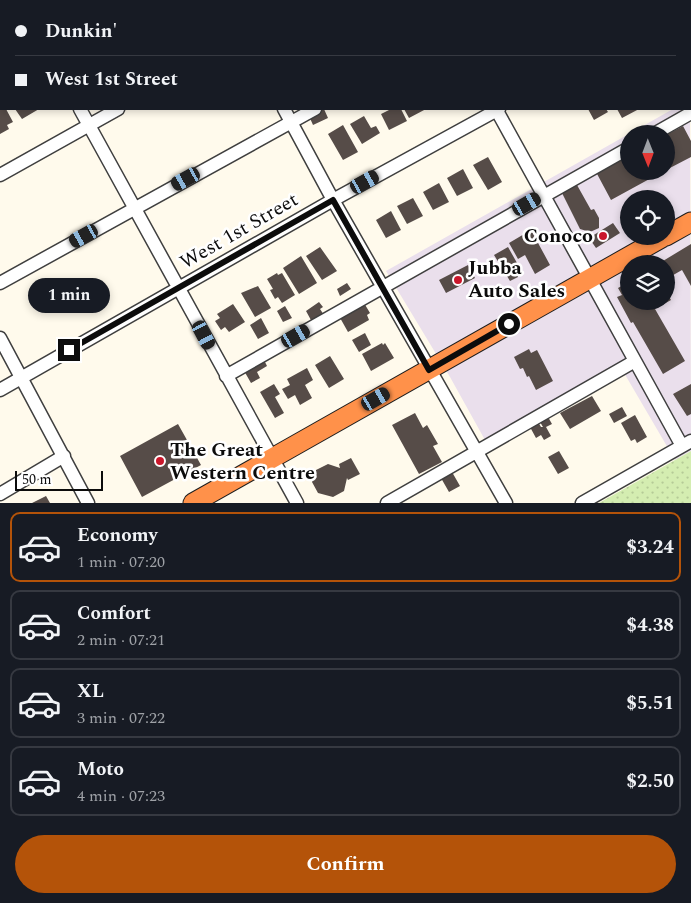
<!DOCTYPE html>
<html lang="en">
<head>
<meta charset="utf-8">
<style>
  body { margin:0; font-family:Spectral,serif; background:#242831; color:#f1f3f6; height:100vh; display:flex; flex-direction:column; font-size:19px; white-space:nowrap }
  * { box-sizing:border-box; margin:0 }
  p { font-size:16px; color:#9ea1a6 }
  .icon { flex:none; width:28px; height:28px; fill:none; stroke:currentColor; stroke-width:2; stroke-linecap:round; stroke-linejoin:round }
  .map { position:relative; height:503px; overflow:hidden }
  .panel { display:flex; flex-direction:column; background:#171b24; flex:1 }
  .panel>* { flex:none }
  .guide { position:absolute; left:0px; top:0px; width:691px; height:110px; box-shadow:0 2px 8px #0003; display:grid; align-content:center; height:110px; padding:0 15px; background:#171b24 }
  .needle { width:32px; rotate:179deg }
  .fabs { position:absolute; left:620px; top:125px; display:grid; gap:10px }
  .fabs a { display:grid; place-items:center; width:55px; height:55px; border-radius:50%; background:#171b24; box-shadow:0 2px 8px #0003; font-size:25px }
  .scale { position:absolute; left:15px; bottom:12px; width:88px; box-sizing:border-box; padding-left:5px; border:2px solid #0c0c0c; border-top:0; font-size:14px; line-height:18px; white-space:nowrap; color:#0c0c0c; -webkit-text-stroke:4px #fff; paint-order:stroke }
  .end { position:absolute; width:22px; height:22px; margin:-11px; border:6px solid #0c0c0c; background:#fff; box-shadow:0 0 0 2px #fff }
  .from { border-radius:50% }
  .bubble { position:absolute; height:35px; border-radius:18px; background:#171b24; box-shadow:0 2px 8px #0003; font-size:16px; font-weight:700; line-height:35px; text-align:center }
  .car { position:absolute; width:15px; height:30px; margin:-15px -8px; border-radius:6px; box-shadow:0 0 4px 1px #0007; background:linear-gradient(#222 24%,#8ab4d8 0 40%,#222 0 76%,#8ab4d8 0 86%,#222 0) }
  .guide b { display:flex; align-items:center; gap:18px; height:48px; font-size:19px }
  .guide b+b { border-top:1px solid #363941 }
  .guide i { width:12px; height:12px; background:#f1f3f6 }
  ul { padding:9px 0 0; list-style:none }
  li { display:flex; align-items:center; gap:15px; height:70px; margin:0 10px 8px; padding:0 5px; border:2px solid #363941; border-radius:10px }
  li div { flex:1 }
  li b { display:block; font-size:19px }
  li em { font-style:normal; font-weight:700 }
  li.active { border-color:#b45309 }
  li>.icon { width:45px; height:45px; stroke-width:1.5 }
  .action { display:flex; gap:10px; margin-top:auto; padding:10px 15px }
  .action a { flex:1; height:58px; border-radius:30px; background:#b45309; color:#fff; font-size:20px; font-weight:700; line-height:58px; text-align:center }
  .map>svg:first-child { display:block }
</style>
</head>
<body>
<div class="map">
<svg width="691" height="503" viewBox="0 0 691 503">
  <defs>
    <pattern id="grass-dots" width="8" height="8" patternUnits="userSpaceOnUse" patternTransform="scale(1.25)"><rect width="8" height="8" fill="#d4edb1"/><path d="M2 2h.1M6 6h.1" fill="none" stroke="#b5ca97" stroke-width="1.8" stroke-linecap="round"/></pattern>
  </defs>
  <rect width="100%" height="100%" fill="#fffaec"/>
  <!-- industrial -->
  <path fill="#eadfec" fill-rule="evenodd" d="M690,99l1,352 -16,9 -55,-94 -135,74 -35,-63 -64,-106 287,-162h17zM629,134h37v37h-37zM629,199h37v37h-37zM629,264h37v37h-37z"/>
  <!-- grass -->
  <path fill="url(#grass-dots)" d="M691,451v52h-92z"/>
  <!-- building -->
  <path fill="#564c48" d="M0,109h6l7,13 -6,3 2,4 -9,5z
    M15,109h24l-17,10z
    M324,109l4,9 -15,7 -4,-9z
    M391,109h10l6,12 -18,9 -8,-16z
    M404,109h22l-17,9z
    M588,109h18l2,3 -14,8z
    M617,109h22l-17,9z
    M364,116l7,12 5,-2 4,7 -18,11 -12,-20z
    M343,125l15,27 -15,8 -15,-26z
    M683,126l8,15v16l-25,13v-35z
    M629,155v16h35l-53,29 -15,-28z
    M488,157l14,25 -14,8 -15,-25z
    M463,169l10,19 -16,8 -10,-18z
    M439,183l10,19 -16,8 -10,-18z
    M577,185l14,25 3,-1 5,9v10l-9,4 -10,-3 -18,-36z
    M413,198l10,18 -16,8 -10,-18z
    M391,211l10,19 -15,8 -10,-18z
    M613,223l7,10 -24,15 -7,-10z
    M531,230l19,35 -15,9 -10,-19 -7,4 -9,-16z
    M691,244v42l-9,-16 -14,8 -2,-2v-12h-8z
    M320,247l17,24 -15,9 -16,-24z
    M508,247l13,23 -5,3 2,4 -8,4 -16,-26z
    M301,256l16,27 -18,11 -16,-26z
    M468,265l7,13 -29,15 -7,-13z
    M277,273l1,2 4,-2 13,22 -13,8 -4,-6 -3,2 -5,-9 3,-1 -6,-10z
    M629,282v19h37v-9l5,8 -16,9 30,52 -22,13 -30,-52 -2,1 -14,-26 5,-2 -4,-7z
    M347,283l4,6 -11,7 -3,-7z
    M258,286l13,22 -16,9 -14,-24z
    M319,302l4,5 -3,2 4,6 -12,7 -6,-11z
    M364,303l6,10 -3,2 2,5 -21,12 -9,-16z
    M233,304l12,18 -16,10 -4,-5 -4,3 -6,-9 5,-3 -3,-4z
    M285,306l7,12 -9,4 -6,-11z
    M261,318l8,15 -11,6 -8,-14z
    M365,333l6,12 -12,7 -7,-12z
    M382,343l1,2 2,-2 9,15 -23,13 -9,-17z
    M529,349l2,4 6,-3 16,31 -17,9 -7,-14 -2,1 -4,-9 -3,1 -6,-12z
    M330,356l14,23 -15,9 -14,-23z
    M263,358l4,8 -10,6 3,6 -9,5 -8,-14z
    M307,368l6,12 -8,5 7,13 -12,7 -5,-10 -7,4 -6,-10 8,-4 -3,-6z
    M274,384l6,10 -5,3 9,16 -9,5 -15,-26z
    M691,384v30l-4,2 -14,-22z
    M592,396l9,15 -31,18 -10,-16z
    M622,407l5,9 -13,7 -5,-9z
    M415,413l8,15 4,-3 11,19 -5,2 9,16 -23,12 -27,-49z
    M635,415l12,22 -10,6 -2,-4 -4,2 -10,-18z
    M548,417l4,7 -6,3 5,9 -7,4 -3,-5 -5,3 -6,-11 8,-5 3,5h2l-3,-5z
    M178,424l23,41 -59,32 -22,-41z
    M559,451l10,17 -11,6 -10,-17z
    M351,458l9,16 -12,6 -1,-2 -3,13 -11,6 -15,-4 -6,-11 4,-12 12,-6 12,4 -1,-4z
    M452,472l8,14 -11,6 -8,-14z
    M46,496l4,7h-18z"/>
  <g fill="none" stroke-linecap="round" stroke-linejoin="round">
    <!-- minor casing -->
    <g stroke="#3f3f3f" stroke-width="15">
      <path id="minor" d="M19,0v1
        M224,0l1,1
        M433,0l1,1
        M643,0l1,1
        M106,1l2,-1
        M309,1l2,-1
        M506,1l2,-1
        M690,3h1
        M0,61l1,-1
        M690,85l1,2
        M80,109l217,394
        M284,109l49,91 173,303
        M496,109l186,337
        M654,134l37,-21
        M0,175l118,-66
        M0,283l315,-174
        M0,338l88,165
        M226,376l403,-228
        M0,390l333,-190 166,-91
        M0,494l64,-38
        M387,503l248,-142
        M582,503l109,-62"/>
    </g>
    <!-- highway casing -->
    <g stroke="#1d1d1d" stroke-width="21">
      <path id="highway" d="M666,236l25,-14
        M193,503l472,-267"/>
    </g>
    <!-- minor -->
    <use href="#minor" stroke="#fff" stroke-width="12"/>
    <!-- highway -->
    <use href="#highway" stroke="#ff914a" stroke-width="19"/>
  </g>
  <g fill="none" stroke-linecap="round" stroke-linejoin="round">
    <!-- route -->
    <path stroke="#0c0c0c" stroke-width="6" d="M69,350l264,-150 96,170 80,-46"/>
  </g>
  <!-- markers -->
  <g fill="#ca172b" stroke="#fff" stroke-width="2">
    <circle cx="603" cy="236" r="5"/>
    <circle cx="458" cy="280" r="5"/>
    <circle cx="160" cy="461" r="5"/>
  </g>
  <g text-anchor="middle" dominant-baseline="central" stroke-width="5" stroke-linejoin="round" paint-order="stroke">
    <!-- street labels -->
    <g font-size="20" fill="#0c0c0c" stroke="#fff">
      <text transform="translate(239 231) rotate(-30)">West 1st Street</text>
    </g>
    <!-- poi labels -->
    <g font-size="20" font-weight="bold" fill="#0c0c0c" stroke="#fff" text-anchor="start">
      <text x="593" y="236" text-anchor="end">Conoco</text>
      <text x="468" y="268">Jubba<tspan x="468" dy="23">Auto Sales</tspan></text>
      <text x="170" y="450">The Great<tspan x="170" dy="23">Western Centre</tspan></text>
    </g>
  </g>
</svg>
<div class="fabs">
<a><svg class="needle" viewBox="-14 -14 28 28"><path d="M0-13l5 13h-10z" fill="#e53935"/><path d="M0 13l5-13h-10z" fill="#9ea1a6"/></svg></a>
<a><svg class="icon" aria-label="locate" viewBox="0 0 24 24"><circle cx="12" cy="12" r="6"/><path d="M12 2v4M12 18v4M2 12h4M18 12h4"/></svg></a>
<a><svg class="icon" aria-label="layers" viewBox="0 0 24 24"><path d="M12 4l9 5-9 5-9-5zM3 14l9 5 9-5"/></svg></a>
</div>
<div class="scale">50 m</div>
<i class="end from" style="left:509px;top:324px"></i>
<i class="end" style="left:69px;top:350px"></i>
<div class="bubble" style="left:28px;top:278px;width:82px">1 min</div>
<i class="car" style="left:186px;top:179px;rotate:241deg"></i>
<i class="car" style="left:365px;top:182px;rotate:61deg"></i>
<i class="car" style="left:527px;top:204px;rotate:60deg"></i>
<i class="car" style="left:84px;top:236px;rotate:241deg"></i>
<i class="car" style="left:204px;top:335px;rotate:152deg"></i>
<i class="car" style="left:296px;top:336px;rotate:60deg"></i>
<i class="car" style="left:376px;top:399px;rotate:60deg"></i>
<div class="guide">
<b><i class="from"></i>Dunkin'</b>
<b><i></i>West 1st Street</b>
</div>
</div>
<section class="panel">
<ul>
<li class="active"><svg class="icon" aria-label="car" viewBox="0 0 24 24"><path d="M5 17H2v-5l4-1 3-4h7l3 4 3 1v5h-3M9 17h6M6 11h13"/><circle cx="7" cy="17" r="2"/><circle cx="17" cy="17" r="2"/></svg><div><b>Economy</b><p>1 min · 07:20</p></div><em>$3.24</em></li>
<li><svg class="icon" aria-label="car" viewBox="0 0 24 24"><path d="M5 17H2v-5l4-1 3-4h7l3 4 3 1v5h-3M9 17h6M6 11h13"/><circle cx="7" cy="17" r="2"/><circle cx="17" cy="17" r="2"/></svg><div><b>Comfort</b><p>2 min · 07:21</p></div><em>$4.38</em></li>
<li><svg class="icon" aria-label="car" viewBox="0 0 24 24"><path d="M5 17H2v-5l4-1 3-4h7l3 4 3 1v5h-3M9 17h6M6 11h13"/><circle cx="7" cy="17" r="2"/><circle cx="17" cy="17" r="2"/></svg><div><b>XL</b><p>3 min · 07:22</p></div><em>$5.51</em></li>
<li><svg class="icon" aria-label="car" viewBox="0 0 24 24"><path d="M5 17H2v-5l4-1 3-4h7l3 4 3 1v5h-3M9 17h6M6 11h13"/><circle cx="7" cy="17" r="2"/><circle cx="17" cy="17" r="2"/></svg><div><b>Moto</b><p>4 min · 07:23</p></div><em>$2.50</em></li>
</ul>
<div class="action"><a>Confirm</a></div>
</section>
</body>
</html>
